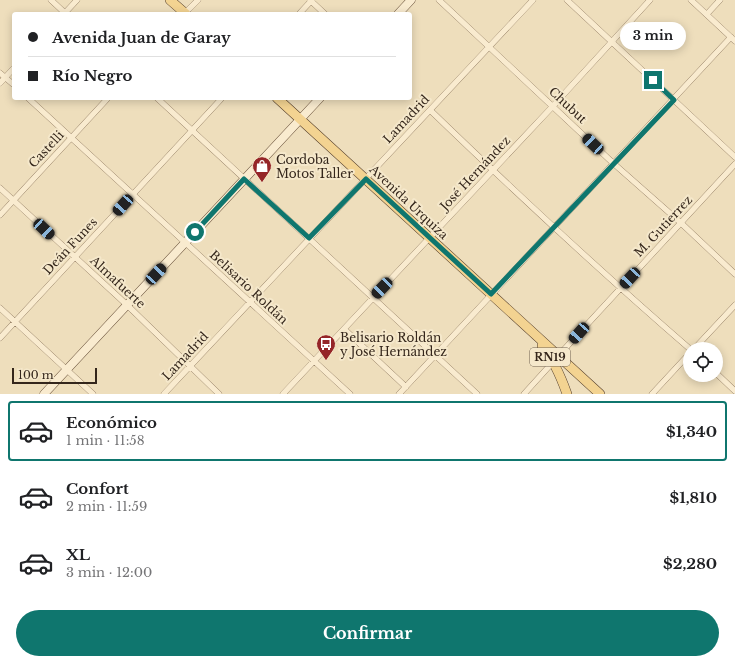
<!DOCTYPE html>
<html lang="es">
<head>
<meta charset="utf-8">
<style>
  body { margin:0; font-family:"Libre Baskerville",serif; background:#f6f6f6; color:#202124; height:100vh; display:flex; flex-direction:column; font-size:15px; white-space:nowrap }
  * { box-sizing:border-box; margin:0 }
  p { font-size:13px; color:#757577 }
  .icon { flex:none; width:22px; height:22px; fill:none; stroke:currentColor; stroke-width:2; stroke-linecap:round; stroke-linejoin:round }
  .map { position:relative; height:394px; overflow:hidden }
  .drawer { display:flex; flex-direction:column; background:#fff; flex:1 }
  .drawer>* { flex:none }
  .top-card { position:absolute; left:12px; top:12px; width:400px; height:88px; border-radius:4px; box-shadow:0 2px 10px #0003; display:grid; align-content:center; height:88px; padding:0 16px; background:#fff }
  .controls { position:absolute; left:683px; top:342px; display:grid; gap:8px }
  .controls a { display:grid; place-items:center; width:40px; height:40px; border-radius:50%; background:#fff; box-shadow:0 2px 10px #0003; font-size:20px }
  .scale { position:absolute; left:12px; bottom:10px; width:85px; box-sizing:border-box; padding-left:4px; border:2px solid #34261b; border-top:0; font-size:11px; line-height:14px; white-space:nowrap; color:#34261b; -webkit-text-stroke:3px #f5e8cb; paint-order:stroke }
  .end { position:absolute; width:18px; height:18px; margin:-9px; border:5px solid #0f766e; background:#fff; box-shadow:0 0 0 2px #fff }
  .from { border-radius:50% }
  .bubble { position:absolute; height:28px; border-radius:14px; background:#fff; box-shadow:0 2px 10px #0003; font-size:13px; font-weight:700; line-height:28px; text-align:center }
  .car { position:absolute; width:12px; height:24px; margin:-12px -6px; border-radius:5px; box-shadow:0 0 3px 1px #0007; background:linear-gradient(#222 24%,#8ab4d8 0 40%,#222 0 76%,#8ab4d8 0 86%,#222 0) }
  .top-card b { display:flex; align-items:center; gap:14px; height:38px; font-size:15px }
  .top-card b+b { border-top:1px solid #e0e0e0 }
  .top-card i { width:10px; height:10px; background:#202124 }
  ul { padding:7px 0 0; list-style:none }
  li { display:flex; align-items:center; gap:12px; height:60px; margin:0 8px 6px; padding:0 8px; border:2px solid transparent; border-radius:4px }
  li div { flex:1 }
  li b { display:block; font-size:15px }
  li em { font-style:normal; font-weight:700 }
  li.current { border-color:#0f766e }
  li>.icon { width:36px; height:36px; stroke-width:1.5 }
  .button { display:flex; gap:8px; margin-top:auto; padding:8px 16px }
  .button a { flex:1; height:46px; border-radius:24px; background:#0f766e; color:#fff; font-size:16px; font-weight:700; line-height:46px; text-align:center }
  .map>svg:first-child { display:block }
</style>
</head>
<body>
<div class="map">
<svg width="735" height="394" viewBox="0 0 735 394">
  <rect width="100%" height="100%" fill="#eedebc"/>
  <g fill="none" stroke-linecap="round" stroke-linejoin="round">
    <!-- street casing -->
    <g stroke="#856e55" stroke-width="6">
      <path id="street" d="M51,0l15,14
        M310,0l15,14
        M439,0l174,163 68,60 54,51
        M567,0l168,157
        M691,0l44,41
        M64,14l13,-14
        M184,14l14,-14
        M299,14l13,-14
        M707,14l13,-14
        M0,73l14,12
        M0,83l14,-15
        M28,98l322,296
        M157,98l320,296
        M430,110c85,82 171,162 260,239
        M0,188l127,117 92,89
        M0,215l108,-117
        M0,308l93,86
        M344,329l62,58
        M0,338l222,-240
        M694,349l41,-44
        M559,355l176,-191
        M716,373l19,18
        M164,394l369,-394
        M283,394l270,-288 97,-106
        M399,394l332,-357
        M524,394l29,-32
        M652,394l38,-41"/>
    </g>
    <!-- secondary casing -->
    <g stroke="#674f39" stroke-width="9">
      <path id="secondary" d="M398,14l13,-14
        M44,394l276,-296"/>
    </g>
    <!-- primary casing -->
    <g stroke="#523c2a" stroke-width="10">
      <path id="primary" d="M170,0l16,14
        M277,98l323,296
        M542,346c12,14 19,31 25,48"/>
    </g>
    <!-- street -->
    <use href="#street" stroke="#f9ebcf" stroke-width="5.5"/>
    <!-- secondary -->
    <use href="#secondary" stroke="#f9ebcf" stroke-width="8"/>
    <!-- primary -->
    <use href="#primary" stroke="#f3d391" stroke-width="9"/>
  </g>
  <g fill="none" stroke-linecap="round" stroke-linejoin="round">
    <!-- route -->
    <path stroke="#0f766e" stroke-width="5" d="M195,232l49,-53 65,59 57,-59 125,115 183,-194 -21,-20"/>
  </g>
  <!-- icons -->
  <defs>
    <g id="shop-pin" transform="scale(1)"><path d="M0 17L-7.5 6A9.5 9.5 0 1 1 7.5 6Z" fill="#952528" stroke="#f5e8cb"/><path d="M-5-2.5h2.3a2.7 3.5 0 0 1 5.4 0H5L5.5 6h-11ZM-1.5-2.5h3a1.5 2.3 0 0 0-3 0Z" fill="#fff"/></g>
    <g id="bus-pin" transform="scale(1)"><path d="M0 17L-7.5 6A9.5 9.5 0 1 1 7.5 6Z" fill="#952528" stroke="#f5e8cb"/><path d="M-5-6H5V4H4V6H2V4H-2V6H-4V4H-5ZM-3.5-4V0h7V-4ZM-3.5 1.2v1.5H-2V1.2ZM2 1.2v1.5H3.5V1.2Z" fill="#fff"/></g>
  </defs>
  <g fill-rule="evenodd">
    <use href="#shop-pin" x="262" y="166"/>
    <use href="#bus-pin" x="326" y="344"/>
  </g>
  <g text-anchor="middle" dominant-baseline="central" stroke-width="4" stroke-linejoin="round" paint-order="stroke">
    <!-- shield labels -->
    <rect fill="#f5e8cb" stroke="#6e6050" stroke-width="1" x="530" y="348" width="40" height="18" rx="3"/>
    <g font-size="11" font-weight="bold" fill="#34261b">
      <text x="550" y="357">RN19</text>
    </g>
    <!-- street labels -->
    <g font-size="12" fill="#34261b" stroke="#f5e8cb">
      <text transform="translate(568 105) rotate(43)">Chubut</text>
      <text transform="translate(406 119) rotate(-47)">Lamadrid</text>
      <text transform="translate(46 149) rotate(-47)">Castelli</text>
      <text transform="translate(475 173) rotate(-47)">José Hernández</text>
      <text transform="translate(409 202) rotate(43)">Avenida Urquiza</text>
      <text transform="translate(663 226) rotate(-47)">M. Gutierrez</text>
      <text transform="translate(70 246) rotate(-47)">Deán Funes</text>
      <text transform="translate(118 282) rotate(43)">Almafuerte</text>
      <text transform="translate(249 287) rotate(43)">Belisario Roldán</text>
      <text transform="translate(185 356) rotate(-47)">Lamadrid</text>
    </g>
    <!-- poi labels -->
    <g font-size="12" fill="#34261b" stroke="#f5e8cb" text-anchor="start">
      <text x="276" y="159">Cordoba<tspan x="276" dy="14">Motos Taller</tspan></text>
      <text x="340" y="337">Belisario Roldán<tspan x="340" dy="14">y José Hernández</tspan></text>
    </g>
  </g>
</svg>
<div class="controls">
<a><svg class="icon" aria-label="locate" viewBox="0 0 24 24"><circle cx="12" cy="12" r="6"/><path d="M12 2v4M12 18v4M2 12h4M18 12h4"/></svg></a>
</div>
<div class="scale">100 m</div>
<i class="end from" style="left:195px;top:232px"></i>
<i class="end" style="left:653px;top:80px"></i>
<div class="bubble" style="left:620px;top:22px;width:66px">3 min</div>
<i class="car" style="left:593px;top:144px;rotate:313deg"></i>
<i class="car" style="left:123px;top:205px;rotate:222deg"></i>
<i class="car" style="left:44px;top:229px;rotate:133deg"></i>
<i class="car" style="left:156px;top:274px;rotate:43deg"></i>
<i class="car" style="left:630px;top:278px;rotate:223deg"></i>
<i class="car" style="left:382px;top:288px;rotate:224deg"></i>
<i class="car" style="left:579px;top:333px;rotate:222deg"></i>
<div class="top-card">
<b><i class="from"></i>Avenida Juan de Garay</b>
<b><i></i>Río Negro</b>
</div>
</div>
<section class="drawer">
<ul>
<li class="current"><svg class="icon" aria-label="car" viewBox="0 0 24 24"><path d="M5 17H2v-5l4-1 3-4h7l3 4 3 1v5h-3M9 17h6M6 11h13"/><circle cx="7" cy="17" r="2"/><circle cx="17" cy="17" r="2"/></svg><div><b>Económico</b><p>1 min · 11:58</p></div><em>$1,340</em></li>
<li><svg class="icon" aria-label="car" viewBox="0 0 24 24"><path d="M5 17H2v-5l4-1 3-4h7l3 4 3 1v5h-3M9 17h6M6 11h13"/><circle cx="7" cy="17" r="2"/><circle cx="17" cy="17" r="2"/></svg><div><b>Confort</b><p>2 min · 11:59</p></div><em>$1,810</em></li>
<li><svg class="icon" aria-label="car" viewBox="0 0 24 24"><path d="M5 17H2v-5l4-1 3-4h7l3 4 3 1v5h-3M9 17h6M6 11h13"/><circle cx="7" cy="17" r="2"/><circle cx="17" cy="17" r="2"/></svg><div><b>XL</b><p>3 min · 12:00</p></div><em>$2,280</em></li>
</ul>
<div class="button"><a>Confirmar</a></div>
</section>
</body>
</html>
